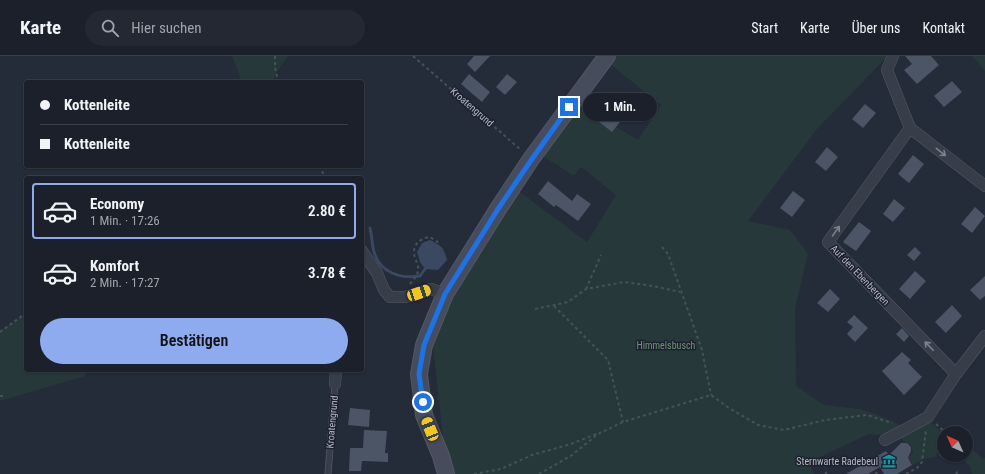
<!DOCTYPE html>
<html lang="de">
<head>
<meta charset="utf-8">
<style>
  body { margin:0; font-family:"Roboto Condensed",sans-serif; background:#242833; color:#f1f3f6; height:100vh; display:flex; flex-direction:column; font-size:15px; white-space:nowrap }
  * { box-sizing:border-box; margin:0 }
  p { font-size:13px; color:#a0a3a9 }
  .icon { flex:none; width:22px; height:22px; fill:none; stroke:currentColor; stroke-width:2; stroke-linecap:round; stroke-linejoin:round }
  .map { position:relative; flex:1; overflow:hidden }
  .side { position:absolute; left:24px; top:120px; width:340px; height:196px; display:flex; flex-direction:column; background:#1b202b; border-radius:4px; box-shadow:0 1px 3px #0004,0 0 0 1px #393e47 }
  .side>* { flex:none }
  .hud { position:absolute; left:24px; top:24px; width:340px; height:88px; border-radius:4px; box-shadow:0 1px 3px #0004,0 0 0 1px #393e47; display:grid; align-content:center; height:88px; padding:0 16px; background:#1b202b }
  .needle { width:26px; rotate:315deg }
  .controls { position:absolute; left:937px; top:370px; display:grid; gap:8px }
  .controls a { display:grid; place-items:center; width:36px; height:36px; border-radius:50%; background:#1b202b; box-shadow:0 1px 3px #0004,0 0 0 1px #393e47; font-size:20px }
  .end { position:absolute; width:18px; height:18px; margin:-9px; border:5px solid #1a73e8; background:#fff; box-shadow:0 0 0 2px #fff }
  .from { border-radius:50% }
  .bubble { position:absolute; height:28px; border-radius:14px; background:#1b202b; box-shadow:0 1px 3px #0004,0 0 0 1px #393e47; font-size:13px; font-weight:600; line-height:28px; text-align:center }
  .car { position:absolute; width:12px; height:24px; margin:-12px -6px; border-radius:5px; box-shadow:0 0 3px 1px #0007; background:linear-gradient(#f5c518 24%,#345 0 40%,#f5c518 0 76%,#345 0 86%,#f5c518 0) }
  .hud b { display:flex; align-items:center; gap:14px; height:38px; font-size:15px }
  .hud b+b { border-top:1px solid #393e47 }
  .hud i { width:10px; height:10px; background:#f1f3f6 }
  ul { padding:7px 0 0; list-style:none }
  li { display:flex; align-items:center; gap:12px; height:56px; margin:0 8px 6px; padding:0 8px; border:2px solid transparent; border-radius:4px }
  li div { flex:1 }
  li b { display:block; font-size:15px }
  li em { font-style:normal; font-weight:600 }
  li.selected { border-color:#8eabef }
  li>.icon { width:36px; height:36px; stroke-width:1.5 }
  .action { display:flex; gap:8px; margin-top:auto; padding:8px 16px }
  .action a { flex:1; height:46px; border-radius:24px; background:#8eabef; color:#111; font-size:16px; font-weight:600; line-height:46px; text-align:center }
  header { display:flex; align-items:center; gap:24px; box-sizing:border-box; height:56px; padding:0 20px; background:#1b202b; border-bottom:1px solid #393e47 }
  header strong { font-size:19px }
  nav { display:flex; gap:22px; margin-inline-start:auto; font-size:14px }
  .search { width:280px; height:36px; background:#242833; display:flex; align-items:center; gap:10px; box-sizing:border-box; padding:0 14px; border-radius:22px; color:#a0a3a9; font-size:15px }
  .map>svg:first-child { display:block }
</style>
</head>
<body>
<header>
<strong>Karte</strong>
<div class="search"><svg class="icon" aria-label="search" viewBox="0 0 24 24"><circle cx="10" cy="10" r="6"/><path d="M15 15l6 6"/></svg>Hier suchen</div>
<nav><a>Start</a><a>Karte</a><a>Über uns</a><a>Kontakt</a></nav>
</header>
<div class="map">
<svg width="985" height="418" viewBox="0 0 985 418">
  <rect width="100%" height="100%" fill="#242b39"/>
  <!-- green -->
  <path fill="#27383b" d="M232,0h56l-14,20 2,6h-34z
    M617,0h271l-71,73 -69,92 42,9 18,24 -13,54 1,78 28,19 36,4 18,6 25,11c-12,6 -21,11 -34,8l-60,28 5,12h-361l-10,-37 -11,-100 55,-111 29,-37 71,53 29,-47 -35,-28 -7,9 -36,-23 40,-49 60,36 23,-35 -51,-41z
    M972,0h13v15z
    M26,259v55h59v6l-85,25v-71z
    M929,365l15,13v9l-9,14 -11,2 -11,6 -5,-7 5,-6 -3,-8 -7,-3 -3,-4z
    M966,388l17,15 2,-1v16h-13l-2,-8 -12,-11h8z"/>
  <!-- water -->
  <path fill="#3b4861" d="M430,184c12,6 14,8 17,20l-9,10 -13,-1 -5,-7 -3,-10 5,-9z"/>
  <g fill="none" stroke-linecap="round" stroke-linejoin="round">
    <!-- stream -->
    <path stroke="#3b4861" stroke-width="3" d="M370,172c2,8 2,17 4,24 6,21 27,27 46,24l5,-7"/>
  </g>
  <!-- building -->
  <path fill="#4c5565" d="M474,0h16l-15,16 -8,-8z
    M905,0h26l8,9 -22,19 -13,-14 8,-6z
    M469,18l21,18 -8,10 -21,-18z
    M507,18l10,8 -12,13 -9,-8z
    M952,25l10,11 -18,15 -10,-11z
    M613,44l15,12 -16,20 -15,-12z
    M865,48l11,9 -13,15 -11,-9z
    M827,91l11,10 -12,14 -11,-9z
    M913,99l11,9 -15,19 -11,-9z
    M548,125l24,20 5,-7 14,10 -13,17 -22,-16 -2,2 -16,-13z
    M793,135l12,9 -13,17 -12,-9z
    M894,143l11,9 -12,14 -10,-8z
    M975,151l10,9 -13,17 -11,-9z
    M859,166l12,9 -15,20 -13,-9z
    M915,191l6,6 -7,8 -7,-6z
    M915,215l11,10 -16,18 -11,-10z
    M985,220v20l-5,4 -10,-10z
    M830,233l10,10 -12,13 -11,-9z
    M952,249l10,11 -16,17 -11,-11z
    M854,259l14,13 -13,14 -8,-8 6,-7 -6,-5z
    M902,272l7,8 -5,6 -8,-8z
    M902,296l9,8 -3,3 14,14 -18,18 -22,-24z
    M350,352l20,2 -1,17 -21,-2z
    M364,374l23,1 -2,22h3v9l-26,-1 -1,10h-12l1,-23h13z
    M901,387h6l4,4v4l-3,7 4,7 -15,9h-13l-4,-7 -12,7h-22l40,-23 3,4z"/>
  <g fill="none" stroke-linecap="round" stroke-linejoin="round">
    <!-- lane casing -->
    <g stroke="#535864" stroke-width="7">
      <path id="lane" d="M328,418l7,-90"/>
    </g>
    <!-- street casing -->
    <g stroke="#535864" stroke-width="12">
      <path id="street" d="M893,0l-6,14 23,58 75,58
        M910,72l-82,114 128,132
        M362,195l15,22 7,17 6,7h15l26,-8 14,5
        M335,328l1,-14
        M885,384l43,-23 28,-43 29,-38"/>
    </g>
    <!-- secondary casing -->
    <g stroke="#535864" stroke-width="18">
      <path id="secondary" d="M446,418l-5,-18 -17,-41 -5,-41 5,-29 21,-51 53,-85 33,-50 76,-103"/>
    </g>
    <!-- path -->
    <path stroke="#445357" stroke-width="2" stroke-dasharray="3 3" stroke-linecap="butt" d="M275,0v11l3,15
      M413,0l108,94
      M319,110l7,12
      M662,191l6,7 34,96 9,45
      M410,228c3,-4 8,-8 8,-14 1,-5 -3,-10 -4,-16 -1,-10 7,-16 16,-17l9,6
      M586,233l15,-34
      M554,250l54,54 15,62
      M535,253l33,-7 18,-13 38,-7 29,4 27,6
      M0,276l26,-19
      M0,340h5
      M936,368l10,9
      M940,400l4,-6
      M474,418l27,-5 31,-14 39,-11 25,-10
      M539,418l33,-19 26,-21 25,-12 88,-27 18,13 29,17 26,5 41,-10 42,-5 25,8
      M825,418l3,-3
      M875,418l3,-2 1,2
      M906,418l11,-6 5,-6 4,-32
      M956,418l3,-5"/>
    <!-- lane -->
    <use href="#lane" stroke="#383d4a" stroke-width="5.5"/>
    <!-- street -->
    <use href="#street" stroke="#383d4a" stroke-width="11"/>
    <!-- secondary -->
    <use href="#secondary" stroke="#464c5c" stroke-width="16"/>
  </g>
  <!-- one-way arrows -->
  <defs><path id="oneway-shaft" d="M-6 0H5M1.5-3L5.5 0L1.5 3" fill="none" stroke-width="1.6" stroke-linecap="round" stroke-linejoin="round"/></defs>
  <g stroke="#7c818e">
    <use href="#oneway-shaft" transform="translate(941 96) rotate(38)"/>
    <use href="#oneway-shaft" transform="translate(836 175) rotate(-54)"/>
    <use href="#oneway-shaft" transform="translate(929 290) rotate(-134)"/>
  </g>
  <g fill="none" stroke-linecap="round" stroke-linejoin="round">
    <!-- route -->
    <path stroke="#1a73e8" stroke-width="5" d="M423,346l-4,-28 5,-29 21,-51 53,-85 34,-50 37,-52"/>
  </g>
  <!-- icons -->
  <defs>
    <g id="museum-bare" transform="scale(1.08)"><path d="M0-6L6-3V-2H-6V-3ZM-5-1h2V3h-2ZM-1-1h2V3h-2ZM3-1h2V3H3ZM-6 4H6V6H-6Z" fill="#0f9aa8" stroke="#1d222e" stroke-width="2.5" paint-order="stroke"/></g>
  </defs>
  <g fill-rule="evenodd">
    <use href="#museum-bare" x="889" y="405"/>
  </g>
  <g text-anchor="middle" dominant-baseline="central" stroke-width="3" stroke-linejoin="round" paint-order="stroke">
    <!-- street labels -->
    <g font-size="10" fill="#b3b8c5" stroke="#1d222e">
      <text transform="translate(472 51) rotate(41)">Kroatengrund</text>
      <text transform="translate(860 219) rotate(46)">Auf den Ebenbergen</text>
      <text transform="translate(332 366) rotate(-85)">Kroatengrund</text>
    </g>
    <!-- park labels -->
    <g font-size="10" fill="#6c9479" stroke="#1d222e">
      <text x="666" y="289">Himmelsbusch</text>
    </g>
    <!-- poi labels -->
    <g font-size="10" fill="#b3b8c5" stroke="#1d222e" text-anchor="end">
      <text x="878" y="405">Sternwarte Radebeul</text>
    </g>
  </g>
</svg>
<div class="controls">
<a><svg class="needle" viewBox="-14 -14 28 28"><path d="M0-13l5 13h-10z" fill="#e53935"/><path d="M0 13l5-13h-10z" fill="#a0a3a9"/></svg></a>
</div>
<i class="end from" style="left:423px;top:346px"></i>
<i class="end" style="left:569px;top:51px"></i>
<div class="bubble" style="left:583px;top:37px;width:74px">1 Min.</div>
<i class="car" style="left:419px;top:237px;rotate:71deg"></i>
<i class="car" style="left:430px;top:373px;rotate:338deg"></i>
<div class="hud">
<b><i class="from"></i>Kottenleite</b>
<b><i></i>Kottenleite</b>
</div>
<section class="side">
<ul>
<li class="selected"><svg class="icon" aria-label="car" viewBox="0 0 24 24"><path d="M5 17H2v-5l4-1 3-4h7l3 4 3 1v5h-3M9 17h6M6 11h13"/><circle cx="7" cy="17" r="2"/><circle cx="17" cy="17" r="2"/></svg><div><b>Economy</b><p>1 Min. · 17:26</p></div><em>2.80 €</em></li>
<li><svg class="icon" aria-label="car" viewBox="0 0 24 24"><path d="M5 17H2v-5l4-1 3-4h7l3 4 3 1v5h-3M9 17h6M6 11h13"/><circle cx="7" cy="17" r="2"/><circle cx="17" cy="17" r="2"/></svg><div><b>Komfort</b><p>2 Min. · 17:27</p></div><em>3.78 €</em></li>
</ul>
<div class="action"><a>Bestätigen</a></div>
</section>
</div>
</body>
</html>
